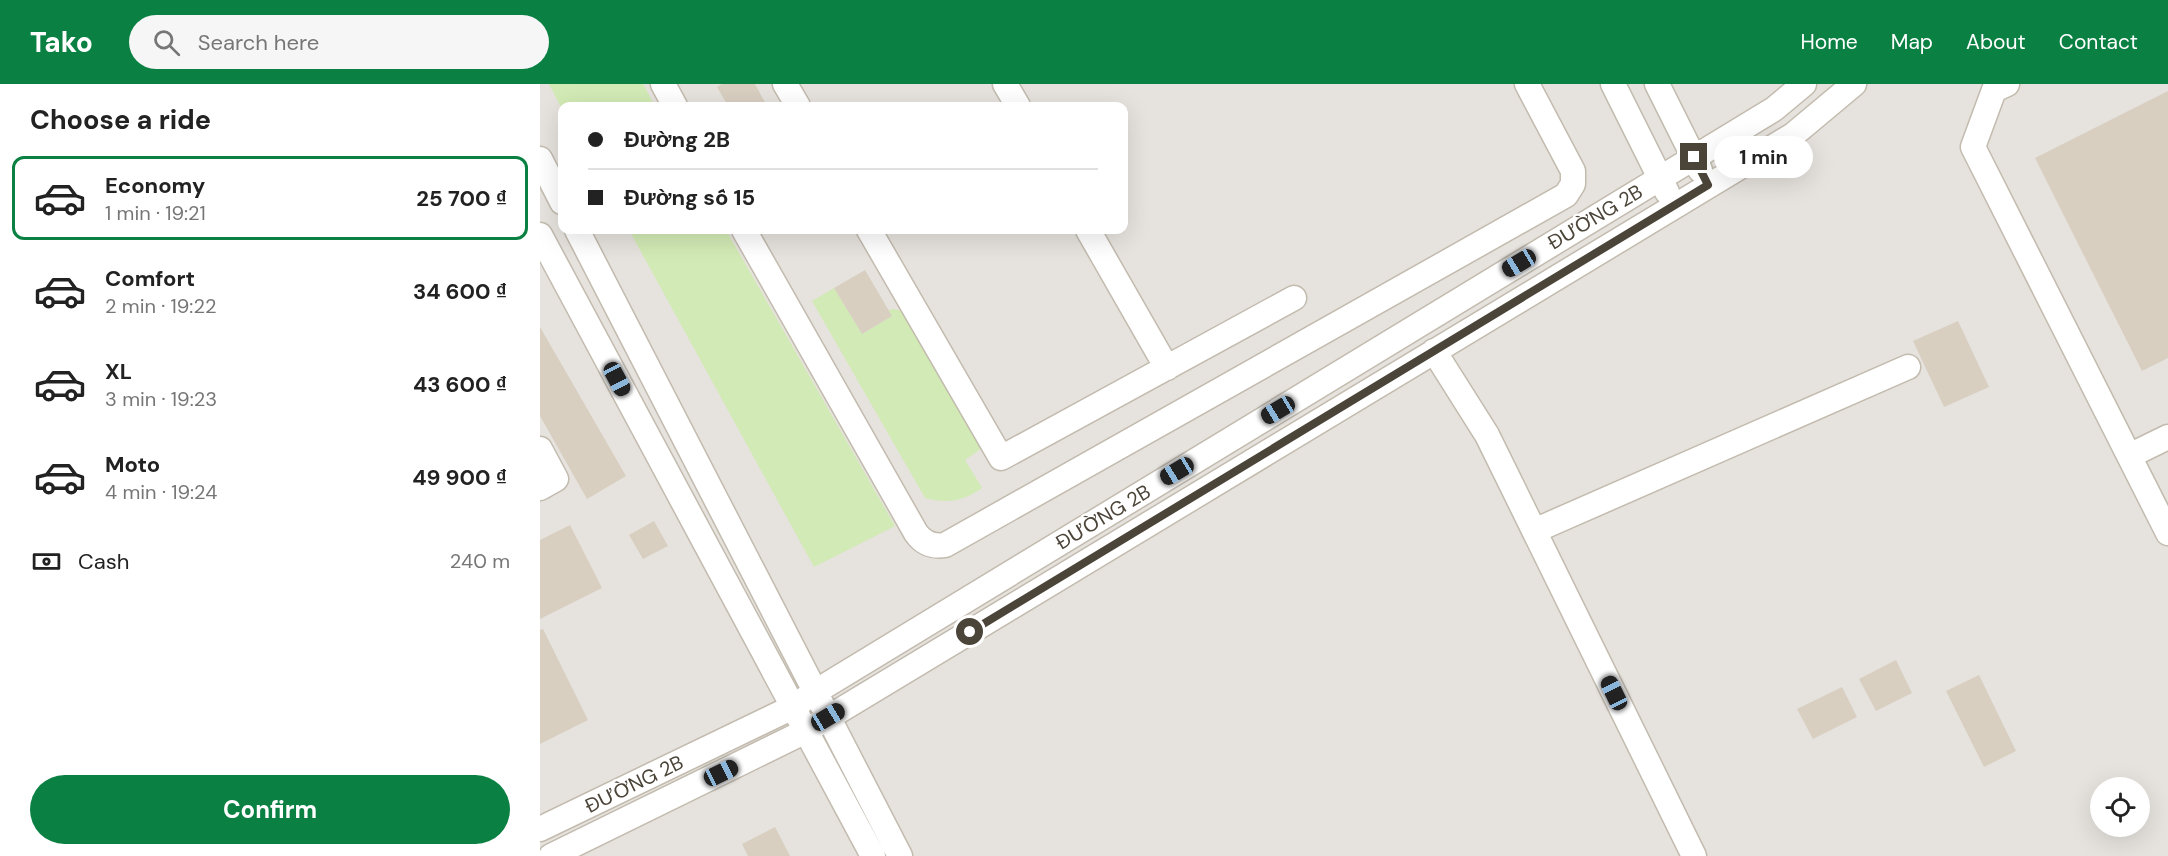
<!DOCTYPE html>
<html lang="en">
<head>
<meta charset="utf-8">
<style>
  body { margin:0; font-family:"DM Sans",sans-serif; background:#f6f6f6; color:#222; height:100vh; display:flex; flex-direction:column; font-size:22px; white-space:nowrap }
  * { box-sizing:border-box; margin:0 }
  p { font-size:20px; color:#767676 }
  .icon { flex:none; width:33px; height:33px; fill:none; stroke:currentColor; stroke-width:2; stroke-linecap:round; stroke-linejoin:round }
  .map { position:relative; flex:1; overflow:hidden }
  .panel { display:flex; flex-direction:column; background:#fff; width:540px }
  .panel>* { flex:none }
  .banner { position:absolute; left:18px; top:18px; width:570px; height:132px; border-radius:12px; box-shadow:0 6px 24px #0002; display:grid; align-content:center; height:132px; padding:0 30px; background:#fff }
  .controls { position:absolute; left:1550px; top:693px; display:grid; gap:12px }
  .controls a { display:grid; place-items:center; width:60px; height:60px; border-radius:50%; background:#fff; box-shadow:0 6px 24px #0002; font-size:30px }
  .end { position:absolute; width:27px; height:27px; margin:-14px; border:8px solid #4b4439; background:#fff; box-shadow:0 0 0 3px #fff }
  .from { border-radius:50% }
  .bubble { position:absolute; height:42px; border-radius:21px; background:#fff; box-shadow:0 6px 24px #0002; font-size:20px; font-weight:700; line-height:42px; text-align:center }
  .car { position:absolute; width:18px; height:36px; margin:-18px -9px; border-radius:8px; box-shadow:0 0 4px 2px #0007; background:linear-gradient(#222 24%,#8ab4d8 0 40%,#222 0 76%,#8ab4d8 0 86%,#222 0) }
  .banner b { display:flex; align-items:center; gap:21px; height:57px; font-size:22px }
  .banner b+b { border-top:2px solid #e0e0e0 }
  .banner i { width:15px; height:15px; background:#222 }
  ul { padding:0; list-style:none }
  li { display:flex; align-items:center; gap:18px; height:84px; margin:0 12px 9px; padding:0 18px; border:3px solid transparent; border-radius:12px }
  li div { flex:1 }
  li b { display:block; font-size:22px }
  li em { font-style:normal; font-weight:700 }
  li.active { border-color:#0b8043 }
  li>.icon { width:54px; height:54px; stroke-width:1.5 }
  h2 { padding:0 30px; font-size:27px; line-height:72px }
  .pay { display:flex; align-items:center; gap:15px; height:66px; padding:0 30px; font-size:22px }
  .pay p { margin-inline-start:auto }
  .cta { display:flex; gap:12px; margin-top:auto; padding:12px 30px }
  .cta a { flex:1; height:69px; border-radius:36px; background:#0b8043; color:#fff; font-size:24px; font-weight:700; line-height:69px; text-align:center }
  header { display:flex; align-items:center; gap:36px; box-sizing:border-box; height:84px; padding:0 30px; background:#0b8043; color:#fff }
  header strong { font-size:28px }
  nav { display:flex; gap:33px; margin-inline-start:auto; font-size:21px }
  .search { width:420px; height:54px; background:#f6f6f6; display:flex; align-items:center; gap:15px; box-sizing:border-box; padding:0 21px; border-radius:33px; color:#767676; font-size:22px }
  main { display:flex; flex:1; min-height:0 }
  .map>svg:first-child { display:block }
</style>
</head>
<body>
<header>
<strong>Tako</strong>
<div class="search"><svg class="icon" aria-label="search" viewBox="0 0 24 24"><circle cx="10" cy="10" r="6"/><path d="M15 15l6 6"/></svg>Search here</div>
<nav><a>Home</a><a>Map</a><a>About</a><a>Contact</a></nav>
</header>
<main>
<section class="panel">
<h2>Choose a ride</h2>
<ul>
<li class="active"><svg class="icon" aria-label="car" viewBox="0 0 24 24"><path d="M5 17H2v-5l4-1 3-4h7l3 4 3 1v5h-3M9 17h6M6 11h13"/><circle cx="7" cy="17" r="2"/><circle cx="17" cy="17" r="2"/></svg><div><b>Economy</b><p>1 min · 19:21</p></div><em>25 700 ₫</em></li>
<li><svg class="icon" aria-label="car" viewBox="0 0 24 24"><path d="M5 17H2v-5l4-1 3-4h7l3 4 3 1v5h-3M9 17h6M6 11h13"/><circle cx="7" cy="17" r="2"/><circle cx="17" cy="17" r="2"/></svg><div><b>Comfort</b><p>2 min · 19:22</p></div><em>34 600 ₫</em></li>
<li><svg class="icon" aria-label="car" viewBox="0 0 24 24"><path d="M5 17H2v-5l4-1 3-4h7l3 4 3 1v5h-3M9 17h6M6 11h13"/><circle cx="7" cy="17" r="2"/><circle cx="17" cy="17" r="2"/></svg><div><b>XL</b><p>3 min · 19:23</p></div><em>43 600 ₫</em></li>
<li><svg class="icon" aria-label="car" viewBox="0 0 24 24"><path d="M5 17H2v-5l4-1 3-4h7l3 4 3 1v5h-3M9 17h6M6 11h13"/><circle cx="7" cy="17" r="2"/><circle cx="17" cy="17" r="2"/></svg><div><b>Moto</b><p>4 min · 19:24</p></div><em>49 900 ₫</em></li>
</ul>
<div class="pay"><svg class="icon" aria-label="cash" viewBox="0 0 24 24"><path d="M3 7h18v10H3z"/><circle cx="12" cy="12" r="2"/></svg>Cash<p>240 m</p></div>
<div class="cta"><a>Confirm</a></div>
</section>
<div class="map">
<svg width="1628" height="772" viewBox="0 0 1628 772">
  <rect width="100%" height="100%" fill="#f6f3ec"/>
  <!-- industrial -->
  <path fill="#e6e2dd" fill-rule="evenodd" d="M0,0h1628v772h-1628zM22,22h562v124h-562zM1560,704h39v38h-39z"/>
  <!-- green -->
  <path fill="#d2eab5" d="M9,0h94l12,22h-93v3z
    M89,146h97l169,296 -81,41z
    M294,204l28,46 30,-18 -4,-6 6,-1 9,2 79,137 -17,12 17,28c-18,13 -35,16 -57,10l-113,-197z"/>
  <!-- building -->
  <path fill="#d8cfc1" d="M182,0h33l12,22h-39l-11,-19z
    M1628,7v267l-26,13 -107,-213z
    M325,186l27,46 -30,18 -28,-46z
    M1418,237l31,66 -45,20 -31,-66z
    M0,243l86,149 -39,23 -47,-83z
    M114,437l14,25 -25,13 -14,-24z
    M30,441l32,63 -62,31v-79z
    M3,545l45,91 -48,24v-114z
    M1356,576l16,33 -36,18 -17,-32z
    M1439,591l37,76 -32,16 -38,-76z
    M1302,603l15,30 -44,22 -16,-30z
    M235,743l15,29h-42l-6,-12z"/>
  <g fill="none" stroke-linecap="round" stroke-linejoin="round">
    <!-- minor casing -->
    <g stroke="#c2bbae" stroke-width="27">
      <path id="minor" d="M123,0l12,22
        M245,0l13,22
        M465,0l13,22
        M1073,0l54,108
        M1117,0l43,86
        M1467,0l-13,6 -21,57 195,386
        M0,75l22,43
        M37,146l323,626
        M204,146l172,303c7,10 17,14 29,12l621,-350 7,-11v-13l-46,-87
        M329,146l132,228 293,-160
        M548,146l79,138
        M0,151l333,621
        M894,267l53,84 207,421
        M0,365l16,30 -16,9
        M1589,372l39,-19
        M994,447l374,-164
        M0,745l253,-122 22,-15 959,-583 30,-25
        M11,772l255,-125 987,-596 61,-51"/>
    </g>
    <!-- minor -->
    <use href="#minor" stroke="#fff" stroke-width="24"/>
  </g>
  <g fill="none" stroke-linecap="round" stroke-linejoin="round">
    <!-- route -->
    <path stroke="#4b4439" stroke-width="8" d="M430,548l738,-447 -14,-28"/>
  </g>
  <g text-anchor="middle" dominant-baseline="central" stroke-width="4.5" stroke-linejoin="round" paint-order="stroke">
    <!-- street labels -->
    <g font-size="20" fill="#4b4439" stroke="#fff">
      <text transform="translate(1055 133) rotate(-31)">ĐƯỜNG 2B</text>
      <text transform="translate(563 433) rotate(-31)">ĐƯỜNG 2B</text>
      <text transform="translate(94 700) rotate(-26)">ĐƯỜNG 2B</text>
    </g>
  </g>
</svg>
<div class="controls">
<a><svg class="icon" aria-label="locate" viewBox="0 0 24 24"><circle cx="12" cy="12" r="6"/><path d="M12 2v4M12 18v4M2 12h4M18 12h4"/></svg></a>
</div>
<i class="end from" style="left:430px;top:548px"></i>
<i class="end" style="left:1154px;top:73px"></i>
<div class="bubble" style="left:1174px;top:52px;width:99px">1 min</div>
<i class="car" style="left:979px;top:179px;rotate:239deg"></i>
<i class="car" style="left:77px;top:295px;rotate:152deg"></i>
<i class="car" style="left:738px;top:326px;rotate:239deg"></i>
<i class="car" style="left:637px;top:387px;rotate:239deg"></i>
<i class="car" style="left:1074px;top:609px;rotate:334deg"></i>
<i class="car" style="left:288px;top:633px;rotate:59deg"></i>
<i class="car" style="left:181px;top:689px;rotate:64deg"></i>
<div class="banner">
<b><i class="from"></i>Đường 2B</b>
<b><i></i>Đường số 15</b>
</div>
</div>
</main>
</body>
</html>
